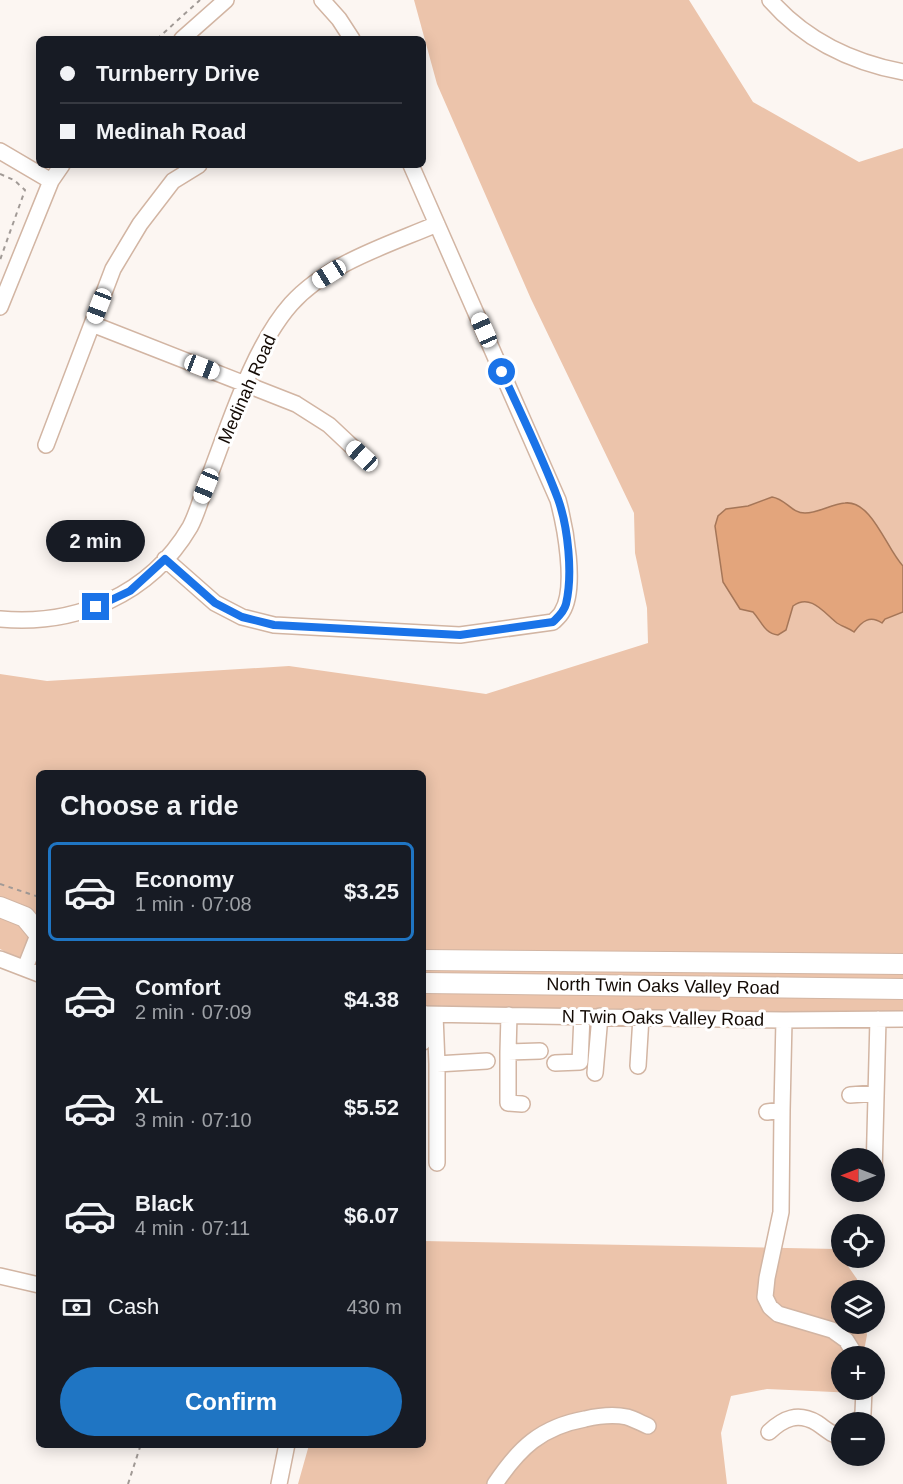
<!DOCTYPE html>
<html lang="en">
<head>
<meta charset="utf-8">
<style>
  body { margin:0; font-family:Arial,sans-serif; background:#20242c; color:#f1f3f6; height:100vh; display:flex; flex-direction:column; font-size:22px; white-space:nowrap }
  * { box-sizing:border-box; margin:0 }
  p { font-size:20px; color:#9ea1a6 }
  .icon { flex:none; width:33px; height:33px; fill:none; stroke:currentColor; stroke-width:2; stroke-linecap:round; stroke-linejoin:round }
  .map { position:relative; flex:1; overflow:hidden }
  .drawer { position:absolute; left:36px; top:770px; width:390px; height:678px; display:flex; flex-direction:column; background:#171b24; border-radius:9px; box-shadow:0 3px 15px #0003 }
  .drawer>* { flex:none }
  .banner { position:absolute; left:36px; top:36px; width:390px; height:132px; border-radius:9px; box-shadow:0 3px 15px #0003; display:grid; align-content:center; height:132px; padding:0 24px; background:#171b24 }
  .needle { width:39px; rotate:270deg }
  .tools { position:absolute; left:831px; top:1148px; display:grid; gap:12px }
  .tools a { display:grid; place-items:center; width:54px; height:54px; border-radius:50%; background:#171b24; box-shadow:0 3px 15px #0003; font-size:30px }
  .end { position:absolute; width:27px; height:27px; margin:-14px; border:8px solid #1a73e8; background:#fff; box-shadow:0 0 0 3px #fff }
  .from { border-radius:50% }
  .bubble { position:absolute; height:42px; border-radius:21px; background:#171b24; box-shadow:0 3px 15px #0003; font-size:20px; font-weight:800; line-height:42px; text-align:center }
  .car { position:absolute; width:18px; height:36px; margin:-18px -9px; border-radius:8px; box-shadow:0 0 4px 2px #0007; background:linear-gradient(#fff 24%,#345 0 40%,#fff 0 76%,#345 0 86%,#fff 0) }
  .banner b { display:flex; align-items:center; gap:21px; height:57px; font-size:22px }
  .banner b+b { border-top:2px solid #363941 }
  .banner i { width:15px; height:15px; background:#f1f3f6 }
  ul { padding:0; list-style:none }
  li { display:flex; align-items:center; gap:18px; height:99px; margin:0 12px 9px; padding:0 12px; border:3px solid transparent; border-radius:9px }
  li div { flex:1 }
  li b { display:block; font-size:22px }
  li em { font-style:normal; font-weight:800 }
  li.current { border-color:#1f75c3 }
  li>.icon { width:54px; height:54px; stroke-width:1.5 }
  h2 { padding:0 24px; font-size:27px; line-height:72px }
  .pay { display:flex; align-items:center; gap:15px; height:66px; padding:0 24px; font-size:22px }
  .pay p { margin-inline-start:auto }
  .cta { display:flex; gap:12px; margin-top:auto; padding:12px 24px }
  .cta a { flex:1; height:69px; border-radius:36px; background:#1f75c3; color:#fff; font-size:24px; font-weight:800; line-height:69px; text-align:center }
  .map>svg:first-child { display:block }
</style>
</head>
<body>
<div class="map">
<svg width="903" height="1484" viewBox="0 0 903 1484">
  <rect width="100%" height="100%" fill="#fcf6f2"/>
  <!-- green -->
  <path fill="#ecc4ab" d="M414,0h275l64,102 106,60 44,-14v876l-480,-2v-250h-384v197l-39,-20v-275l47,7 242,-15 197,28 162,-51 -1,-35 -12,-55 -1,-40 -103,-214 -94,-215z
    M423,1241l413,8 21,30 2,11h-17v33h23l2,12 -4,21h-21v33h15l-1,4 -89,-4 -36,7 -10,37 6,51h-429l11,-39 114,-1z"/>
  <!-- water -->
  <path fill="#e3a57c" stroke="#a57658" stroke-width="1.5" d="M772,497c14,2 19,16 33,16 14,0 26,-9 40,-10 27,-3 42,47 58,63v46l-18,7 -3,4c-12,-8 -20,-2 -28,9 -5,-4 -11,-5 -17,-9 -13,-10 -26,-30 -44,-17l-7,24 -8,5c-14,-2 -16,-13 -25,-23l-13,-3 -17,-27 -8,-56 3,-10 8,-7 22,-3z"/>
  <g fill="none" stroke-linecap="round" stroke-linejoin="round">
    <!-- minor casing -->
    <g stroke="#d2b5a3" stroke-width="18">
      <path id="minor" d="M322,0l17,19 13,20
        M770,0c35,40 81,62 133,72
        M182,39l44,-39
        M0,151l51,30
        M0,307l51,-126 11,-16
        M92,324l204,80 33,21 33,31
        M46,445l67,-176 27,-45 33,-43 26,-16
        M165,559l50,44 27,14 32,8 186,10 93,-13c3,-3 7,-6 9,-10 15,-24 3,-86 -4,-112l-147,-335
        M0,619c76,7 150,-24 190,-92 7,-13 11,-29 16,-42 22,-56 46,-137 85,-181 37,-41 97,-59 146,-80
        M0,959l39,15
        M25,968l13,-33
        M423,1014l361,6 119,-1
        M435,1015l2,49 50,-3
        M509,1015l-1,37 32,-1
        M423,1042l2,-28
        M508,1052v51l14,1
        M555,1063l25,-1 2,-46
        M437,1064v99
        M638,1066l3,-49
        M595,1073l5,-57
        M850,1095l26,-2
        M782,1110l-1,102 -14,66 -2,19 5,10 8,7 54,16 14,10 10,16
        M767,1112l15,-2 2,-90
        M874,1174l4,-155
        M0,1276l39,9
        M859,1422l4,-9 1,-24
        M769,1432c15,-14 29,-20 48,-9 9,6 14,12 25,14
        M279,1484l8,-40
        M495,1484c24,-36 46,-57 90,-65 13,-3 28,-5 42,-2 7,2 14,6 21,9"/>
    </g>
    <!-- major casing -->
    <g stroke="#d2b5a3" stroke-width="22">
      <path id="major" d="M0,907l25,10 14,17
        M423,960l480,4
        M423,983l480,6"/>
    </g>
    <!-- path -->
    <path stroke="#a19a96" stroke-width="2" stroke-dasharray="4.5 4.5" stroke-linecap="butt" d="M157,39l43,-39
      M0,174l14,6 11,10 -25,70
      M0,884l39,13
      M128,1484l13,-40"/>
    <!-- minor -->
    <use href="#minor" stroke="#fff" stroke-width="15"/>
    <!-- major -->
    <use href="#major" stroke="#fff" stroke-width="20"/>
  </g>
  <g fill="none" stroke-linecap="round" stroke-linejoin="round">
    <!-- route -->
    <path stroke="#1a73e8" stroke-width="8" d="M96,607l34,-16 35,-32 50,44 27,14 32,8 186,10 93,-13c5,-5 11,-10 13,-18 7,-30 2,-77 -8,-105 -16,-43 -37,-85 -56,-127"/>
  </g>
  <g text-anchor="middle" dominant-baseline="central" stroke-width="6" stroke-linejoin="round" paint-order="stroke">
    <!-- street labels -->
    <g font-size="18" fill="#130a04" stroke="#fff">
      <text transform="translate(247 389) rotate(-66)">Medinah Road</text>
      <text transform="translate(663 986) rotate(1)">North Twin Oaks Valley Road</text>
      <text transform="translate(663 1018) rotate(1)">N Twin Oaks Valley Road</text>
    </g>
  </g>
</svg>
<div class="tools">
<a><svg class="needle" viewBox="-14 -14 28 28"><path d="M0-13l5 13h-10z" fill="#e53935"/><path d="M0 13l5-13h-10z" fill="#9ea1a6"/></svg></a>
<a><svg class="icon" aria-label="locate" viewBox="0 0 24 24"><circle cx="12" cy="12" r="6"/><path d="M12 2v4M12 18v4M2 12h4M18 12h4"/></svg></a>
<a><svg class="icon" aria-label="layers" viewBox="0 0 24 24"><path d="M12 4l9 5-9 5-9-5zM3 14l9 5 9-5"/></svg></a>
<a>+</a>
<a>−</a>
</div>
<i class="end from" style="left:502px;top:372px"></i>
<i class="end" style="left:96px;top:607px"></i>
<div class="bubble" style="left:46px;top:520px;width:99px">2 min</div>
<i class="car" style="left:329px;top:274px;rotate:238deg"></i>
<i class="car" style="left:99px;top:306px;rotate:201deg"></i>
<i class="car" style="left:484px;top:330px;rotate:336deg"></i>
<i class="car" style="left:202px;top:367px;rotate:111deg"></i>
<i class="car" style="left:362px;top:456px;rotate:313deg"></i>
<i class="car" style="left:206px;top:486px;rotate:202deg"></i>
<div class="banner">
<b><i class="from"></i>Turnberry Drive</b>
<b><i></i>Medinah Road</b>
</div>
<section class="drawer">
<h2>Choose a ride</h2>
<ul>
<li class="current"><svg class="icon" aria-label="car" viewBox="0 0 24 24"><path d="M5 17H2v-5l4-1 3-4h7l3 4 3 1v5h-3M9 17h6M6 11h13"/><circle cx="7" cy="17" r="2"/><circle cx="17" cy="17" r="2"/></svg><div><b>Economy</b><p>1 min · 07:08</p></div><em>$3.25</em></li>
<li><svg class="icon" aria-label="car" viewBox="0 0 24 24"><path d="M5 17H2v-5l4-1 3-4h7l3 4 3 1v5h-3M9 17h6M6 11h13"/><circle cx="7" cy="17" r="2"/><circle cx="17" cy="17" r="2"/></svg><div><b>Comfort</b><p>2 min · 07:09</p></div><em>$4.38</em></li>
<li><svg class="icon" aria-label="car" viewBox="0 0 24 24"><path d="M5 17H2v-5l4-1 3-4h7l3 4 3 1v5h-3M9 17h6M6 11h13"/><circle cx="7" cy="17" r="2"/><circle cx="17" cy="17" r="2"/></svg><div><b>XL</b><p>3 min · 07:10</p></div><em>$5.52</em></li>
<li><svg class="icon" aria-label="car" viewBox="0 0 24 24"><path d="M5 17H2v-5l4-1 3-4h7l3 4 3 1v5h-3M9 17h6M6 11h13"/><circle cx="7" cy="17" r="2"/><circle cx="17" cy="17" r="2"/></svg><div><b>Black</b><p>4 min · 07:11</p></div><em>$6.07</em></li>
</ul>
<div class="pay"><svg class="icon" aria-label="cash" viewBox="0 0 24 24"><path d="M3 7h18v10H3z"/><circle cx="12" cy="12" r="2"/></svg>Cash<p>430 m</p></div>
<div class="cta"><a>Confirm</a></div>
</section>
</div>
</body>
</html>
